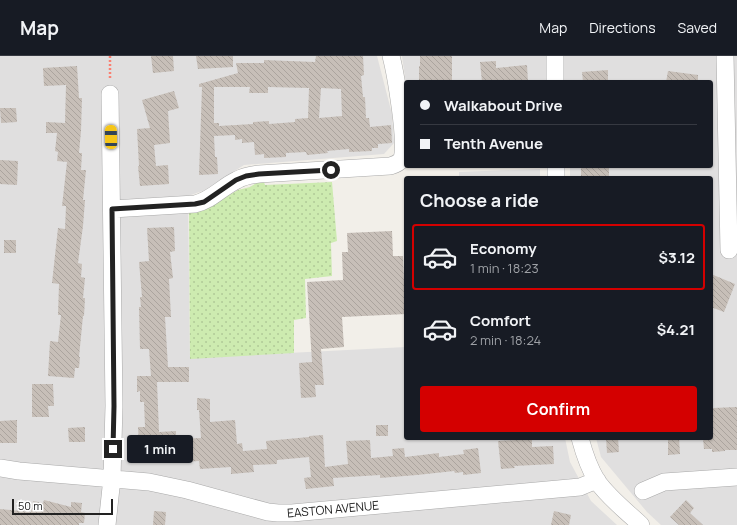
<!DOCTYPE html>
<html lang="en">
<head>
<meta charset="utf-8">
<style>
  body { margin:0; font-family:Manrope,sans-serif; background:#242831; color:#f1f3f6; height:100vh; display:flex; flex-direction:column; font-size:15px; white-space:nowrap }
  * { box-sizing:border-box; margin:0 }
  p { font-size:13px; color:#9ea1a6 }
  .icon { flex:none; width:22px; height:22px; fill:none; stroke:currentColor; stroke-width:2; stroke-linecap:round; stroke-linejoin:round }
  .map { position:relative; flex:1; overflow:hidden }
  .sheet { position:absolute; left:404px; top:120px; width:309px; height:264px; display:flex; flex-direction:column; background:#171b24; border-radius:4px; box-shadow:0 1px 3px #0004 }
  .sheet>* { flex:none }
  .hud { position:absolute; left:404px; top:24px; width:309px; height:88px; border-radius:4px; box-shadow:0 1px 3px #0004; display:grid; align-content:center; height:88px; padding:0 16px; background:#171b24 }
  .scale { position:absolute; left:12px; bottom:10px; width:101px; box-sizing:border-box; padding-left:4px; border:2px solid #222; border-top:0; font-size:11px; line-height:14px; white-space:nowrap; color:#222; -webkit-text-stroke:3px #fff; paint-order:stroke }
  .end { position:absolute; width:18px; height:18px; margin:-9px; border:5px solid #222; background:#fff; box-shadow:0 0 0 2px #fff }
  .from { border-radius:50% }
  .bubble { position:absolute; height:28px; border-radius:4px; background:#171b24; box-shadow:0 1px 3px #0004; font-size:13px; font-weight:700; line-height:28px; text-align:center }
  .car { position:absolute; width:12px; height:24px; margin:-12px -6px; border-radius:5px; box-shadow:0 0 3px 1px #0007; background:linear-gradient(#f5c518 24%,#345 0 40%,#f5c518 0 76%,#345 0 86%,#f5c518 0) }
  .hud b { display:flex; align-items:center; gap:14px; height:38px; font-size:15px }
  .hud b+b { border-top:1px solid #363941 }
  .hud i { width:10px; height:10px; background:#f1f3f6 }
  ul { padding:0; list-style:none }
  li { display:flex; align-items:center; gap:12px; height:66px; margin:0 8px 6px; padding:0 8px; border:2px solid transparent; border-radius:4px }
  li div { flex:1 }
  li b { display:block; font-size:15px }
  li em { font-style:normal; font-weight:700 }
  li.on { border-color:#d40000 }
  li>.icon { width:36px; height:36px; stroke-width:1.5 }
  h2 { padding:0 16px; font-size:18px; line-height:48px }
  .cta { display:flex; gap:8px; margin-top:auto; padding:8px 16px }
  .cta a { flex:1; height:46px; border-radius:4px; background:#d40000; color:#fff; font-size:16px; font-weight:700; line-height:46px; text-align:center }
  header { display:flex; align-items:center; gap:24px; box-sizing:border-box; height:56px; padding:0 20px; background:#171b24; border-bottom:1px solid #363941 }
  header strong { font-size:19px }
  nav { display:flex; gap:22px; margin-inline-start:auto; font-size:14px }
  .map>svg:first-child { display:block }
</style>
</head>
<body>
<header>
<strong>Map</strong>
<nav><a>Map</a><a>Directions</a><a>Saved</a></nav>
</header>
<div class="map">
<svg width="737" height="469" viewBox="0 0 737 469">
  <defs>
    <pattern id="grass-dots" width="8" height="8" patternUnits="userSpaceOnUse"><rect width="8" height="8" fill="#cdebb0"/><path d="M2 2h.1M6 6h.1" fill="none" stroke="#b0c997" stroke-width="1.8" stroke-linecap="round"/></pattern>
    <pattern id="building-back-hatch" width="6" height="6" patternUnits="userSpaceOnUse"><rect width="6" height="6" fill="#c7bfb8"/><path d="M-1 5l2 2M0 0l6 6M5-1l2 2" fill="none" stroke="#aba49e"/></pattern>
  </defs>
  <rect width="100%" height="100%" fill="#f2efe9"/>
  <!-- residential -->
  <path fill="#e0dfdf" d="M0,0h377l15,58 2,29 -10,11 -140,11 -39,25 -17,6 2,162 216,-11v91h159l5,24 21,39 26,24h-617z
    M402,0h335v469h-76l-14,-13 -46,-55 -5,-19h115v-260h-141v-12h141v-84h-305v2z
    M540,113v9h-81v-6z"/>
  <!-- grass -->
  <path fill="url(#grass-dots)" d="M263,123l2,6 67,-3 5,59 -6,2 1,33 -27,3 1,39 -12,2v33l-104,6 -1,-148 10,1 39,-22 12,-3z"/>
  <!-- building -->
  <path fill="url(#building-back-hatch)" fill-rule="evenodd" d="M151,0h22l1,15 -21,2z
    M196,0h37v11l-35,2z
    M316,0h47l1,19 -3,1 2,21h2l1,21h3l1,9 21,-2 1,18 -14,1v4h-6v3l-23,1v-3l-22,2 1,2 -21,2 -1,-3 -20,1v4l-22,1v-4l-9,1 -1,-13 -12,1v-4l-7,1v-5l-21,1 1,21h2l1,17 -19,1 3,-88h-3v-3l39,-11 -2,-10h28v-3l51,2zM214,31h36l-1,6h19v-6l41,1 -1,30 -13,1v3l-26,2v-3l-16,1v2l-34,2v-3h-5zM321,32l20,1 1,27 -23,2z
    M420,0h32v25l-33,1v-16h1z
    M496,5v7l31,-3 1,17h-46l-2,-20z
    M77,10l2,32h3l-1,33 -2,22h3l-1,17h5l-3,30h2l-2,26 -5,37 4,1 -1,13 4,1 -2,20h2l-1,18h-1l-4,41h1l-1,11h-4l-1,10 -26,-2 2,-35 8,1 3,-27h-3l1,-31 -7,-1 6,-55 7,1 1,-23h-4l5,-44 -10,-1 1,-9 -3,-1 2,-18h-11v-11l19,1 1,-38 -22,1 -1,-18z
    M608,14v10h-3v2h-22l-1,-10z
    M668,15l30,4v7h-32z
    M174,35l5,17 -11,3 2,32 -16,2 2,21 12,-1 1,19 -29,2 -2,-20h1l-2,-37 13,-1 -8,-28z
    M0,52h16l1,14 -16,1z
    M0,104l18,1 -1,24 -17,-1z
    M581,110h28v11l-28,1z
    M174,171l1,24 -5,1 3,26 -4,1 2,38h-6l3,50h21v15h-32l2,50 17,-1v8l25,-1 -2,-28h-2v-12l13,1v23l25,-2 2,24 5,-1 1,8 24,-2 -1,-8 43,-4v-1l14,-1 2,32 23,-3 -2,-23 24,-1 1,18 22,-2 -1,-7 12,-1 1,9 34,-4v4l25,-3 -1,-4 15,-2 3,25 -18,2v-3l-8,1 -1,-2 -37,4 -37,3v-3l-47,3 1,8 -28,3 -2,-11 7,-1 -2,-20 -32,3v4l-24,1 1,7 -23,2v-7l-31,2 -1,-8 -31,2 -1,-10 -24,1 -1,-10h-3l-1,-17h7l-1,-25h-4v-11l-3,1v-16h14l-2,-27h-9l-1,-42h2l-1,-10h2l-3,-35 10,-1 -2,-33z
    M392,175l1,25h10l1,25h1l1,33 -64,3 2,30 -23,2 3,36h-9l1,12 -15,1 -2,-35 13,-1 -5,-80 36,-2 -1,-28h6l-1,-19z
    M4,184h12v13h-12z
    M711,218l24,10 -11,28 -13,-5z
    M32,328h21l1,22h-6l1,11h-17z
    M737,351v43h-12v1l-13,1v-3h-8l-1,-11h8v-5h2v-25z
    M17,364v23h-17v-22z
    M376,369h12v11h-12z
    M85,371v15h-16l-1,-14z
    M606,382h12l1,14 -12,1z
    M668,382h11l1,16 -12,1z
    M532,383v8l21,-1 1,18 -40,2 1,2 -14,1 -3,-28z
    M44,444l27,7v-5l11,1 -1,9 4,1 -1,10h-5v2h-79v-16l31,3 2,-11 10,2z
    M686,444l8,8 -4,5 13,12h-24l-9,-8z
    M154,455l12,1 -1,13h-12z
    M554,455l17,4 -2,10h-18z"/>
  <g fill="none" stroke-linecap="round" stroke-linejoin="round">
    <!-- minor casing -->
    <g stroke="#a9a9a9" stroke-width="18">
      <path id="minor" d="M555,0v26
        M725,0l4,194
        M556,110v12
        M112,153l83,-5c17,-4 27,-17 42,-24 7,-4 14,-5 22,-6l131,-8c3,-1 8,-2 11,-6 8,-10 -6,-89 -10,-104
        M580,382c4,15 9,30 17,43 12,17 29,30 44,44
        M0,412l19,3 130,11 38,8 81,22 10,1h14l288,-26 17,-7
        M643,435l21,-9 73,-5
        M107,469l5,-47 2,-72 -4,-312"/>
    </g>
    <!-- path -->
    <path stroke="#fa8072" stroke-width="2.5" stroke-dasharray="2 2" stroke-linecap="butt" d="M110,0v24"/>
    <!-- minor -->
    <use href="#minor" stroke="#fff" stroke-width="17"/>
  </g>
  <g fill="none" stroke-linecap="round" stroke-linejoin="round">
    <!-- route -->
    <path stroke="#222" stroke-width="5" d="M113,393l1,-43 -2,-197 83,-5 9,-2 32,-22 10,-4 13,-2 72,-4"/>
  </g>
  <g text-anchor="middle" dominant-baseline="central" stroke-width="3" stroke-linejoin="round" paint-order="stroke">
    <!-- street labels -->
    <g font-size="12" fill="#222" stroke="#fff">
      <text transform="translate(333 453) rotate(-5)">EASTON AVENUE</text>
    </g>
  </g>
</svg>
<div class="scale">50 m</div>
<i class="end from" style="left:331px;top:114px"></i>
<i class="end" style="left:113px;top:393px"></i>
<div class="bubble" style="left:127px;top:379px;width:66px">1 min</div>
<i class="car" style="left:111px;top:81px;rotate:359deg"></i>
<div class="hud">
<b><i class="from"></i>Walkabout Drive</b>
<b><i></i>Tenth Avenue</b>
</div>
<section class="sheet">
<h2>Choose a ride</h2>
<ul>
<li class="on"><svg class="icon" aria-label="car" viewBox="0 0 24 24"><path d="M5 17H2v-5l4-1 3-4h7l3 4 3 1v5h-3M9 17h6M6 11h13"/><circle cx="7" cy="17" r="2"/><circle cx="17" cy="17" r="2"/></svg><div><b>Economy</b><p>1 min · 18:23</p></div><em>$3.12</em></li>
<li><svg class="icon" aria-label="car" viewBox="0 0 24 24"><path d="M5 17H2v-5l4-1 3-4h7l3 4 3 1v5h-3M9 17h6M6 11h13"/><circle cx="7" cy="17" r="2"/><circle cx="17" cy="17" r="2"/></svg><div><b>Comfort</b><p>2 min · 18:24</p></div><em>$4.21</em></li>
</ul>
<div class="cta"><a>Confirm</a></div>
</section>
</div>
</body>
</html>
